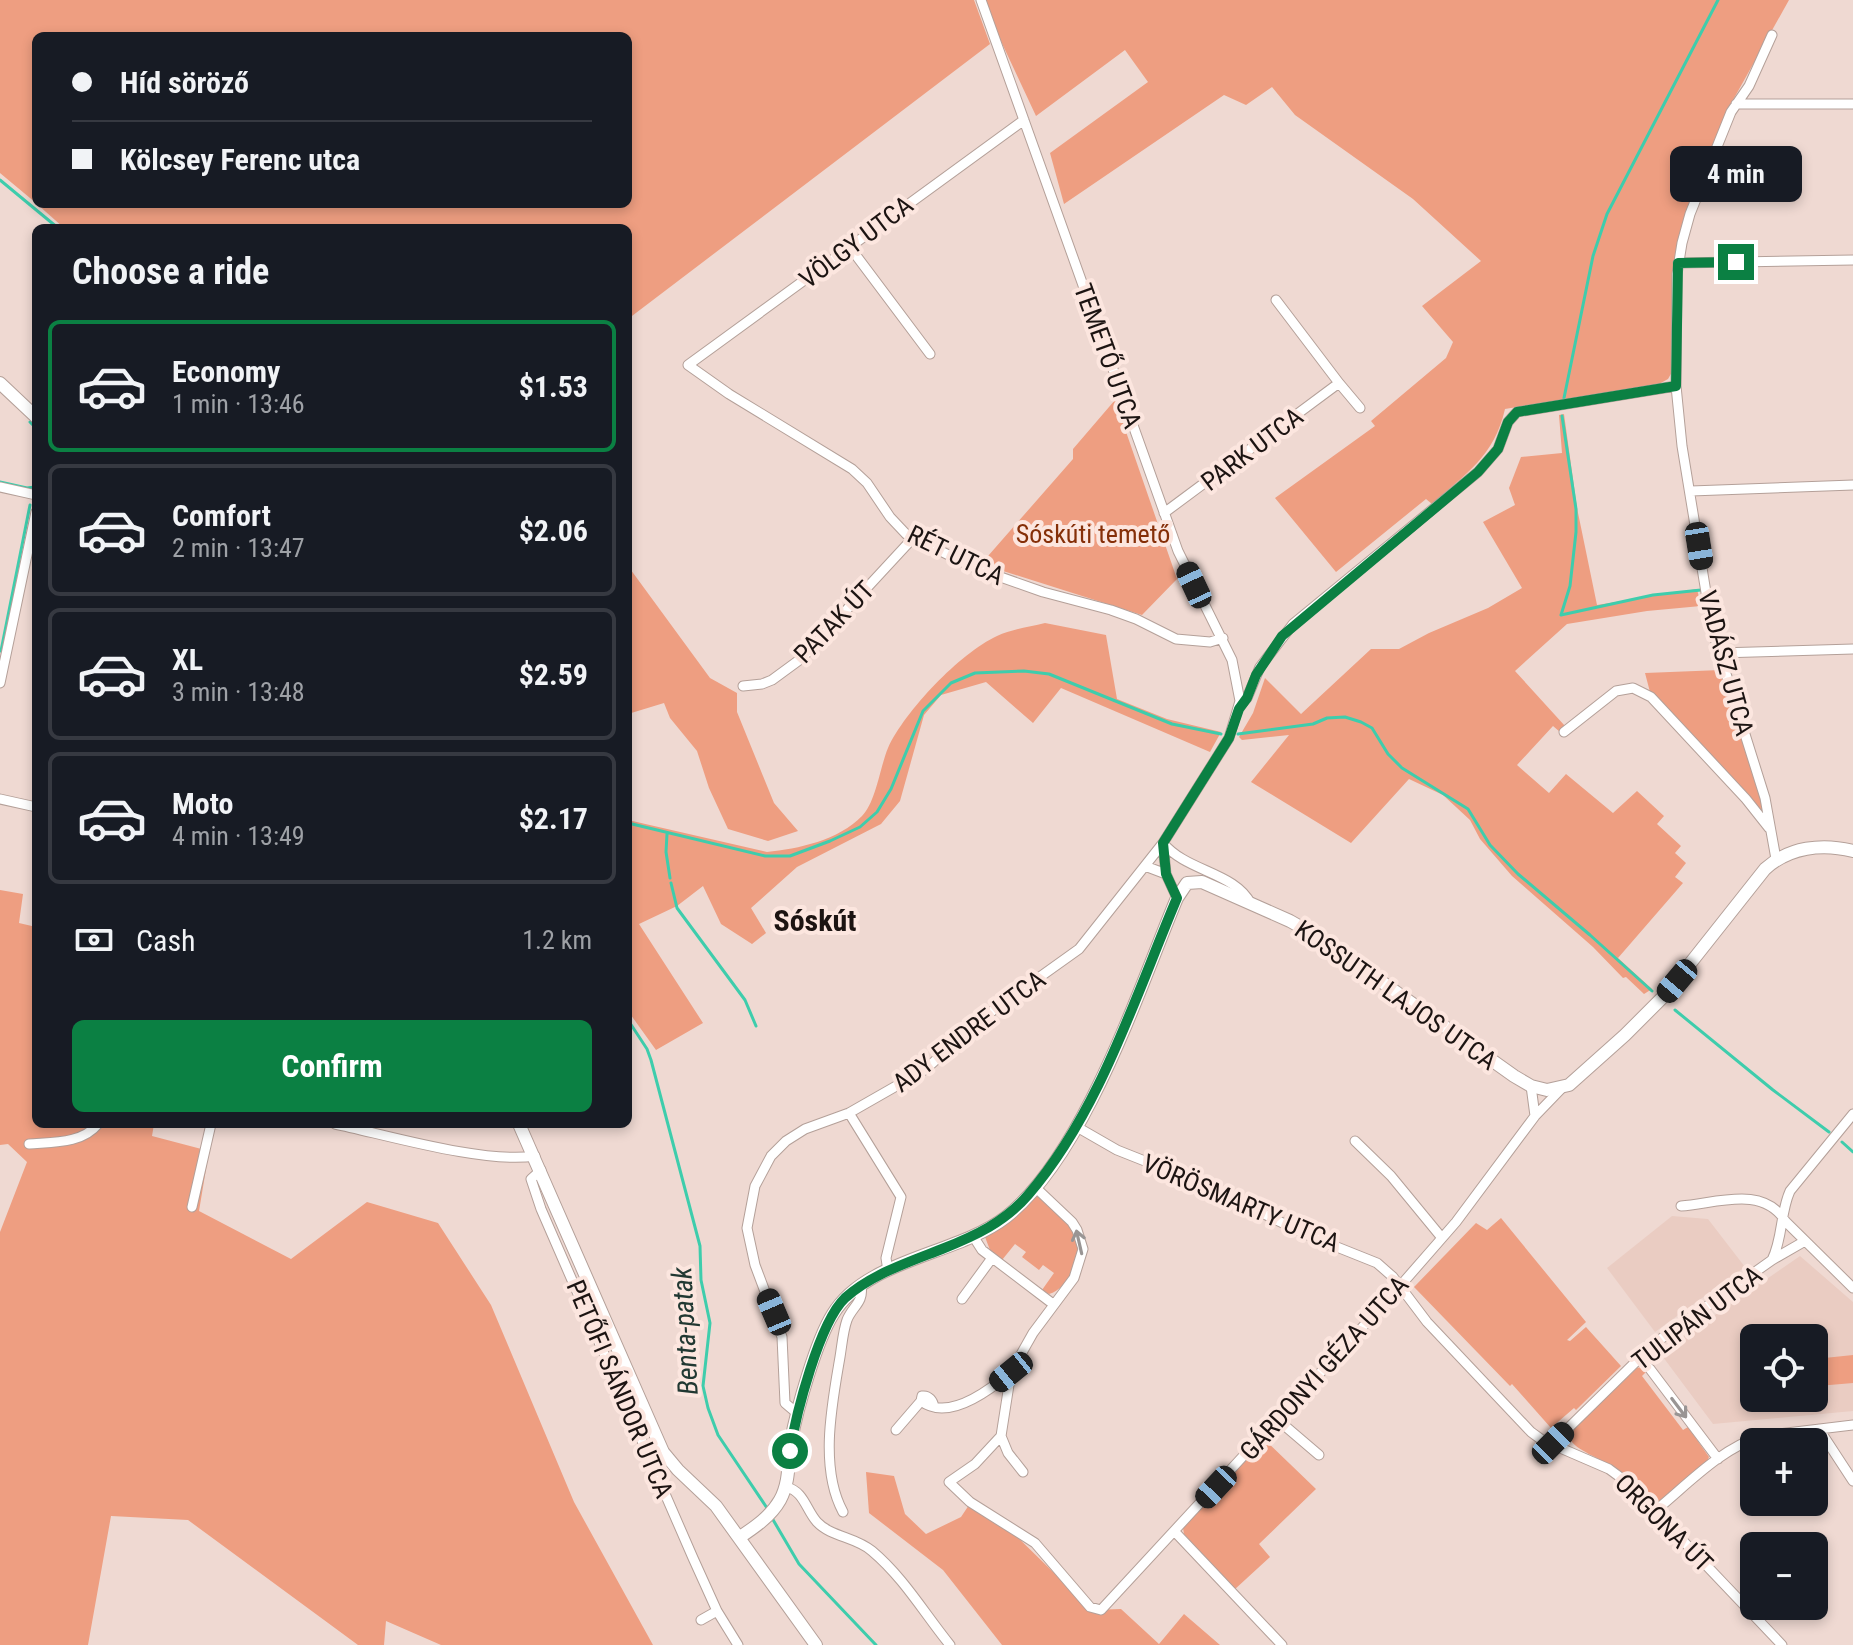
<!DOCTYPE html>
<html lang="en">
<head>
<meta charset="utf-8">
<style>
  body { margin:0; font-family:"Roboto Condensed",sans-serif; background:#20242c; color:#f1f3f6; height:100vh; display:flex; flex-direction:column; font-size:30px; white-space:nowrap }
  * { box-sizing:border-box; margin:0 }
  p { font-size:26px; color:#9ea1a6 }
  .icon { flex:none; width:44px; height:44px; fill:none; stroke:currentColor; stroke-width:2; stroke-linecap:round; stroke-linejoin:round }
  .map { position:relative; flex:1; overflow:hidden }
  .details { position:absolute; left:32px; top:224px; width:600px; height:904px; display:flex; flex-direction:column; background:#171b24; border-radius:12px; box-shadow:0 4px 12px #0003 }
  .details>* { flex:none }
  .hud { position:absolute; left:32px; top:32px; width:600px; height:176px; border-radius:12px; box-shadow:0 4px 12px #0003; display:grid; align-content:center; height:176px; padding:0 40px; background:#171b24 }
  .tools { position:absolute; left:1740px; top:1324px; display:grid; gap:16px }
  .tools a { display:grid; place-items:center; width:88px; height:88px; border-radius:12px; background:#171b24; box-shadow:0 4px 12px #0003; font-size:40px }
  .end { position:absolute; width:36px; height:36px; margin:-18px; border:10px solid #0b8043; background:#fff; box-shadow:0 0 0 4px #fff }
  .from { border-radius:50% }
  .bubble { position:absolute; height:56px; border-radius:12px; background:#171b24; box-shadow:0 4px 12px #0003; font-size:26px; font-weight:700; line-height:56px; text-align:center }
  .car { position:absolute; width:24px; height:48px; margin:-24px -12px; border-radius:10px; box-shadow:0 0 6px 2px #0007; background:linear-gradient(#222 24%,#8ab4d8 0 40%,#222 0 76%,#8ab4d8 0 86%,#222 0) }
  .hud b { display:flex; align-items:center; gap:28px; height:76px; font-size:30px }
  .hud b+b { border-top:2px solid #363941 }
  .hud i { width:20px; height:20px; background:#f1f3f6 }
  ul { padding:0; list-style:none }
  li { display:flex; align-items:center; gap:24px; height:132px; margin:0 16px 12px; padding:0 24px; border:4px solid #363941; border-radius:12px }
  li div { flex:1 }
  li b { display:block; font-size:30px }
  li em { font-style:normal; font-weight:700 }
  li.current { border-color:#0b8043 }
  li>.icon { width:72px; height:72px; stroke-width:1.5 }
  h2 { padding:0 40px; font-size:36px; line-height:96px }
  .pay { display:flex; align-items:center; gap:20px; height:88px; padding:0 40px; font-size:30px }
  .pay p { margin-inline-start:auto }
  .button { display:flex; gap:16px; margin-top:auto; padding:16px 40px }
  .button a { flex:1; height:92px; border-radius:12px; background:#0b8043; color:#fff; font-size:32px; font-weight:700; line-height:92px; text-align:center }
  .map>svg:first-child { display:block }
</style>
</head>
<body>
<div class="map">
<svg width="1853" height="1645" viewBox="0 0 1853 1645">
  <rect width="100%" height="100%" fill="#efd9d2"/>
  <!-- built -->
  <path fill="#eaccc2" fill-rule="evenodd" d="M1672,1216l36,3 37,48 -90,65 -48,-64z
    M1800,1256l53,46v109l-140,13 -53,-71zM1754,1338h60v60h-60z"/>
  <!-- green -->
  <path fill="#ee9e81" d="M0,0h974l16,44 -362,275v-91h-564l-27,-24h591v-168h-592v167l-36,-30z
    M986,0h803l-61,109 -41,103 -15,61v99l-4,7 -9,5 -154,25c-11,48 -39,64 -73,95l-6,-5 -90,73 -61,-74 100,-72 -4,-5 75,-63 7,-16 -31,-36 59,-45 -68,-62 -118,-84 -23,-28 -26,18 -22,-10 -160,109 -14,-51 98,-71 -23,-32 -89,66 -37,-79z
    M1115,400l62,179 -35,36 -161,-51 92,-105v-10z
    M1564,414l13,94 20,97 100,-16 4,17 -54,5 -80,13 -52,47 50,55 -5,6 -7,-6 -36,39 32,28 17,-19 47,39 24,-22 27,25 -7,8 24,22 -6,7 11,10 -11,14 8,6 -65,75 34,31 -8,5 -18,-17 -3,1 -30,-31 -81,-71 -32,-37 -10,-19 -27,-25 -34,-16 -58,64 -100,-61 38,-47 -47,5 -3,-3 14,-24 12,-35 36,36 70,-65h28l30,-16 59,-25 34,-20 -39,-66 32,-17 -6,-17 12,-31 41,-4 -3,-38z
    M628,566l82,112 27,15v19l37,91 24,28 -30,10 -40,-12 -19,-41 -12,-37 -27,-33 -6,-15 -36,11z
    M1045,623l61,12 11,64 50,20 54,13 -11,20 -149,-64 -28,35 -47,-41 -45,13 -17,20 -24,86 -19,23 -84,43 -46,41 15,25 -14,11 -31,-20 -18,-38 -26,20 -38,18 64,99 -47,27 -28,-39v-191l139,32c31,-3 72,-12 95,-36 14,-14 18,-49 26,-68 17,-37 72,-95 109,-112 15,-7 32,-9 48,-13z
    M1721,670l41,130v12l-112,-120 -5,-19z
    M0,890l23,4 -4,29 17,4v197h118l-2,12 57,15 -10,60 92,48 76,-57 71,21 53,82 83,197 79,143h-212l-55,-24 -2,24h-26l-170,-125 -77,-4 -23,129h-88v-413l27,-70 -19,-18 -8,1z
    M1034,1195c15,5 39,31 43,47 4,19 -10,47 -28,52l-7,-4 12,-17 -11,-8 -4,5 -17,-13 4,-5 -11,-8 -13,16 -12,-10 -5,-13 26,-16z
    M1501,1218l85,104 -19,18 3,1 16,-14 35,39 -45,44 -2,-2 -23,20 -39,-44 -2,2 -96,-99 62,-64 11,7z
    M1853,1355v28l-35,3 -3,-27z
    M1641,1367l5,5 -4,4 41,54 5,-3 21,30 -3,7 -47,37c-13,-1 -33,-25 -46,-34 -11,-8 -38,-17 -43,-28l4,-10 63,-61z
    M1264,1439l52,50 -57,55 11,13 -36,33 -50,-56 -1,-6z
    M866,1472l28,4 11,38 21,20 35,-17 8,-12 34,18 89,87 29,-1 38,35 25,-30 36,31h-218l-59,-75 -74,-57z"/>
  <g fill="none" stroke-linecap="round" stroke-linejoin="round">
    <!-- stream -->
    <path stroke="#3ecdac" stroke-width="3" d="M0,180l58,48
      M1564,398l29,-142 14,-42 111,-214
      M30,422l6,6
      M0,482l27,6 8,-1 1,-3
      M1561,615l9,-29 6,-54v-23l-14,-93
      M1561,615l92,-20 48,-5
      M1,651l29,-146
      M1238,734l75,-10 14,-6 18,-1 16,5 11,6 16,26 14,14 66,41 22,36 28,29 72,61 62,56
      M628,823l137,33h25l40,-15 30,-14 17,-15 14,-23 32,-78 28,-28 24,-10 49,-2 25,3 123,50 49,10
      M667,834l-1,18 4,26
      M671,883l6,25 68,92 11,26
      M1675,1010l98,80 56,42
      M628,1020l19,29 4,11 49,186 1,34 9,43 -7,63 5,22 10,27 49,73
      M1842,1142l11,10
      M772,1518l27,46 77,81"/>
    <!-- street casing -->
    <g stroke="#b4a099" stroke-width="11">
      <path id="street" d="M981,0l197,551 54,109 8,41 -11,37 -66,105 3,31 11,24
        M1772,35l-23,51 -18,26 -41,102 -8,29 -5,31 -1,112 6,60 30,183 53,169 11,61
        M1736,104h117
        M1024,120l-336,245 41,29 123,75 15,14 23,34 16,17 69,34 68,24 68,18 25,9 40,20 34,3 13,-4
        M849,246l81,108
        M1678,263l175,-3
        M1339,383l21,25
        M0,487l36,8
        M1691,491l162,-6
        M1164,513l175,-130 -63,-83
        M1719,653l134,-4
        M0,683l36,-171
        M743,686l19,-2 10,-4 30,-22 111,-120
        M1240,706l7,-8 13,-31 33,-43 185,-152 20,-23 10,-27 9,-10 159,-26
        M1564,732l52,-41 17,-3 18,9 95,102 23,29
        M0,799l36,8
        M1145,866l21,8
        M1531,1086l4,30
        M849,1113l52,84 -15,61 2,13
        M335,1124c52,11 150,40 200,32
        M1077,1127l40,23 78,31 117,56 65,26 16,14 34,45 104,110 11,8 67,29 19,14 154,162
        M1355,1141l36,35 51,62
        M29,1144c23,-2 53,0 69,-20
        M541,1170l-10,9 10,30 152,349 24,53 21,34
        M1681,1206c34,-2 82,-22 105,16l67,66
        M192,1207l19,-83
        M973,1236l9,14 71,54
        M1772,1260l33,-19
        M962,1299l30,-41
        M1638,1358l12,11 68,90
        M921,1401l1,-5c7,-1 11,5 12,11
        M798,1414l-13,-11 -3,-66 -27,-72 -8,-37 8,-42 16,-30 15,-15 19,-12 44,-16 77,-44 51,-47 102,-73 84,-106c24,29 72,29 88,61
        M1278,1420l41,35
        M1819,1429l34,52
        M896,1430l25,-29c27,21 69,-11 90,-29
        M1001,1436l-26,28 -26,18 21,20 65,41 55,64 11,3 293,-317 62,-71 79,-106 27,-28
        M1553,1443l102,-100 117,-83c11,-22 8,-47 18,-69l63,-77
        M1023,1472l-15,-19 -7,-17 10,-64 22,-39 41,-55 9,-29 -6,-19 -5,-8 -37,-35
        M786,1487c18,4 20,23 31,35 14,15 39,15 55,29 32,27 52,62 78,94
        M1655,1511c33,-27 65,-62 106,-75l92,-11
        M843,1512c-24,-44 -11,-108 -3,-155 2,-12 3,-26 7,-37 5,-13 17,-18 14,-33
        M1175,1532l107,113
        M701,1620l16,-9"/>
    </g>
    <!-- secondary casing -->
    <g stroke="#b4a099" stroke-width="14">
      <path id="secondary" d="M0,383l36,34
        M519,1124l144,328 15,18 38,36 100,139
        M740,1537c15,-10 31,-21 40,-37 10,-18 8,-39 11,-59 6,-32 25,-100 42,-127 33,-55 124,-59 173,-97 79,-63 132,-226 171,-319l10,-15 15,-1 88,39 30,17 194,138 17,10 16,4 22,-5 56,-50 41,-41 99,-125c24,-22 57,-26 88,-18"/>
    </g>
    <!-- street -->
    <use href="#street" stroke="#fff" stroke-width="9"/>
    <!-- secondary -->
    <use href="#secondary" stroke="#fff" stroke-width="12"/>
  </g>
  <!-- one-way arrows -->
  <defs><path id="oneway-shaft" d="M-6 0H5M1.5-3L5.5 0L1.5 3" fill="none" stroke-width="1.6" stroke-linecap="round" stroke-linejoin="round" transform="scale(2)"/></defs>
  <g stroke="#999594">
    <use href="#oneway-shaft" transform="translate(1079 1242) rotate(-103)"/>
    <use href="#oneway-shaft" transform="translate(1679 1408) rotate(53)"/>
  </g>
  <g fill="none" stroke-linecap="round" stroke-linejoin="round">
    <!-- route -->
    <path stroke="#0b8043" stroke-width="10" d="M790,1451c6,-37 29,-128 55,-153 27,-24 64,-36 97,-49 33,-13 63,-27 86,-54 71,-82 107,-198 149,-297l-11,-24 -3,-31 66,-105 10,-29 8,-11 9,-23 26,-39 196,-164 20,-23 10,-27 9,-10 159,-26 2,-123 58,-1"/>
  </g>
  <g text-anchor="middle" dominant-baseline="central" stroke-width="8" stroke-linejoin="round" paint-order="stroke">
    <!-- street labels -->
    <g font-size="26" fill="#1c1412" stroke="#fce6df">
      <text transform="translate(856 242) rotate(-37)">VÖLGY UTCA</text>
      <text transform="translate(1108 356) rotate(70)">TEMETŐ UTCA</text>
      <text transform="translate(1252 449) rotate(-37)">PARK UTCA</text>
      <text transform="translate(956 555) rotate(26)">RÉT UTCA</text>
      <text transform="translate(834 622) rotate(-46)">PATAK ÚT</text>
      <text transform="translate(1726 663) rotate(75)">VADÁSZ UTCA</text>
      <text transform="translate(1396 995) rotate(35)">KOSSUTH LAJOS UTCA</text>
      <text transform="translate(969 1031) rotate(-37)">ADY ENDRE UTCA</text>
      <text transform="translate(1241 1203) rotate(23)">VÖRÖSMARTY UTCA</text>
      <text transform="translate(1697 1318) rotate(-37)">TULIPÁN UTCA</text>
      <text transform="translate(1324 1368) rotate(-48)">GÁRDONYI GÉZA UTCA</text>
      <text transform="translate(620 1389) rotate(67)">PETŐFI SÁNDOR UTCA</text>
      <text transform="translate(1664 1523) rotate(45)">ORGONA ÚT</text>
    </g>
    <!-- park labels -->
    <g font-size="26" fill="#852f08" stroke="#fce6df">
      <text x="1093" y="534">Sóskúti temető</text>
    </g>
    <!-- water labels -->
    <g font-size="28" font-style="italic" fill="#213832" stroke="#fce6df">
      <text transform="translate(685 1331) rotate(-93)">Benta-patak</text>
    </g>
    <!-- quarter labels -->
    <g font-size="30" font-weight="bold" fill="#1c1412" stroke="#fce6df">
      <text x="815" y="920">Sóskút</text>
    </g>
  </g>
</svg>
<div class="tools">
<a><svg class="icon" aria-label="locate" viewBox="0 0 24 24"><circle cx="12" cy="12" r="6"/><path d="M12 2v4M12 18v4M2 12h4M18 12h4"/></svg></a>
<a>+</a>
<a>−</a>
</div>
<i class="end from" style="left:790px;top:1451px"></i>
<i class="end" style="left:1736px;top:262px"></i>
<div class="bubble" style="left:1670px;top:146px;width:132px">4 min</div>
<i class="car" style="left:1699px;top:546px;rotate:171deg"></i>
<i class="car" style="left:1194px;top:585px;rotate:335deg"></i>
<i class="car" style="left:1677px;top:981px;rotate:220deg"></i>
<i class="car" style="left:774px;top:1312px;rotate:337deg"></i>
<i class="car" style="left:1011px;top:1372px;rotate:231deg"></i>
<i class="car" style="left:1553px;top:1443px;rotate:45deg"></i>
<i class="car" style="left:1216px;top:1487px;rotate:223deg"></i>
<div class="hud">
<b><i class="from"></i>Híd söröző</b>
<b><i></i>Kölcsey Ferenc utca</b>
</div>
<section class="details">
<h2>Choose a ride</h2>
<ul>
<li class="current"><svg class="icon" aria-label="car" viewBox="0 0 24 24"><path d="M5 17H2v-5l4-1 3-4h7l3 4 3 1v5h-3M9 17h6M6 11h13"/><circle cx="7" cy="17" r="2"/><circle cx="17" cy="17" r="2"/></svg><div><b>Economy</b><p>1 min · 13:46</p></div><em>$1.53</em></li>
<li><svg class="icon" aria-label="car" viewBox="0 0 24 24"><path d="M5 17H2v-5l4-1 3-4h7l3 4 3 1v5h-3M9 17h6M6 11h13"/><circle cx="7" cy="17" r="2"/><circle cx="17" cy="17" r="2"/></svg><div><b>Comfort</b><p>2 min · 13:47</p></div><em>$2.06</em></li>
<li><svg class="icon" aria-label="car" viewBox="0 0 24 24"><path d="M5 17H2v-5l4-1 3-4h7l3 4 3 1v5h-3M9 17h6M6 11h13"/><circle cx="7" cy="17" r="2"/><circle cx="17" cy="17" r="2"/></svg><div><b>XL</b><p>3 min · 13:48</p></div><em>$2.59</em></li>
<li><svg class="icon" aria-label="car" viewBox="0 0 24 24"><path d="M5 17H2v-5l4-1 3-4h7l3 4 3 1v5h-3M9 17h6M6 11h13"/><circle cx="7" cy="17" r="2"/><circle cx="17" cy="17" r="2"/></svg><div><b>Moto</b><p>4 min · 13:49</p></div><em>$2.17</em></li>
</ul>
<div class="pay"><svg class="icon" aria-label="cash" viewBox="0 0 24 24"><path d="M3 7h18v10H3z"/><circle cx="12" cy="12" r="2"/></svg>Cash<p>1.2 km</p></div>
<div class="button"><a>Confirm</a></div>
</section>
</div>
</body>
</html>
